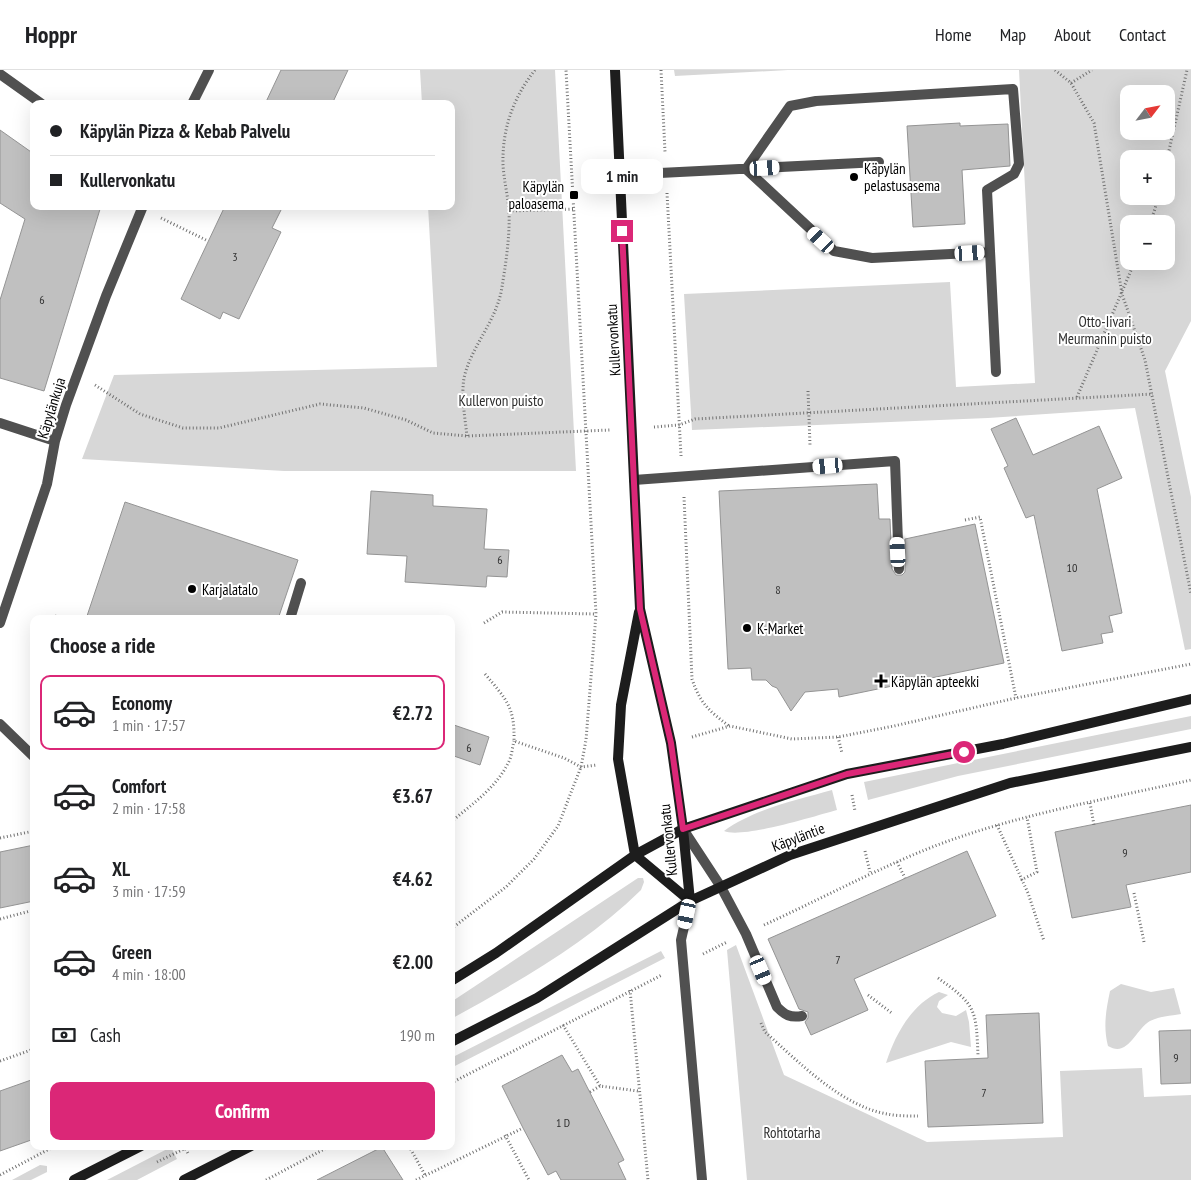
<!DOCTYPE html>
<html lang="en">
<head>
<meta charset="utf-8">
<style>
  body { margin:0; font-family:"PT Sans Narrow",sans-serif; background:#f6f6f6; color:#202124; height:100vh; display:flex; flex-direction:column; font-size:19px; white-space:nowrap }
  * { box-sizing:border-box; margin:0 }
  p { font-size:16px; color:#757577 }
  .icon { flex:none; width:28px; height:28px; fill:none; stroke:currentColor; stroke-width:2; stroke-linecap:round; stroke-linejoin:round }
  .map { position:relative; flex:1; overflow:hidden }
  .panel { position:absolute; left:30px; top:545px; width:425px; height:535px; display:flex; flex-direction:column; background:#fff; border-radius:10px; box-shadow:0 5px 20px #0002 }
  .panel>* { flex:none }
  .banner { position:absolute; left:30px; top:30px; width:425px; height:110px; border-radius:10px; box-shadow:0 5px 20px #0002; display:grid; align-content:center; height:110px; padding:0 20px; background:#fff }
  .needle { width:32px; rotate:58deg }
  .buttons { position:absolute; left:1120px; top:15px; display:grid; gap:10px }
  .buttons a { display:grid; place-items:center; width:55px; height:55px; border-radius:10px; background:#fff; box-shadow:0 5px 20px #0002; font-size:25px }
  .end { position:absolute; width:22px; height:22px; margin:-11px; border:6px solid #db2777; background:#fff; box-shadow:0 0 0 2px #fff }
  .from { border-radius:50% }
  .bubble { position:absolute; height:35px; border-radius:10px; background:#fff; box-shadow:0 5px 20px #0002; font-size:16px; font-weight:700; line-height:35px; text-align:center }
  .car { position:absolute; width:15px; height:30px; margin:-15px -8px; border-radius:6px; box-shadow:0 0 4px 1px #0007; background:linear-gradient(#fff 24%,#345 0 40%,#fff 0 76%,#345 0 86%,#fff 0) }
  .banner b { display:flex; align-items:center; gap:18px; height:48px; font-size:19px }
  .banner b+b { border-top:1px solid #e0e0e0 }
  .banner i { width:12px; height:12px; background:#202124 }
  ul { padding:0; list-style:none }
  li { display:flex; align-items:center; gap:15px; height:75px; margin:0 10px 8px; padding:0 10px; border:2px solid transparent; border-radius:10px }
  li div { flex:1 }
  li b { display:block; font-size:19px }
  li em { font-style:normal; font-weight:700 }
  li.current { border-color:#db2777 }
  li>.icon { width:45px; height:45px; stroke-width:1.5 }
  h2 { padding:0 20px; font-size:22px; line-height:60px }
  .pay { display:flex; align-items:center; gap:12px; height:55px; padding:0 20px; font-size:19px }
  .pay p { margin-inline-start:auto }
  .cta { display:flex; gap:10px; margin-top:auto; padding:10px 20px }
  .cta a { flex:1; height:58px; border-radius:10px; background:#db2777; color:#fff; font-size:20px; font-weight:700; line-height:58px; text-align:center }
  header { display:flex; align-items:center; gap:30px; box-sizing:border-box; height:70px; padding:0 25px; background:#fff; border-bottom:1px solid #e0e0e0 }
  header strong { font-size:24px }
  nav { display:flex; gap:28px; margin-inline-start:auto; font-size:18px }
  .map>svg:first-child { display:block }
</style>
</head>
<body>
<header>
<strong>Hoppr</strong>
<nav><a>Home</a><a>Map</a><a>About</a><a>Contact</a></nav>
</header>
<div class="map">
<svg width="1191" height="1110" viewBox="0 0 1191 1110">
  <rect width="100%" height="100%" fill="#fff"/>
  <!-- green -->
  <path fill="#d7d7d7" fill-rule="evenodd" d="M420,0h135l21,401h-292l-202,-12 32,-84 323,-8 -9,-161h23v-102h-29z
    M674,0h114l-113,6z
    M1019,0h172v251l-26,50 26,126v152l-6,1 -50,-242 -147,10 -296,12 -8,-136 266,-12 6,105 79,-4zM1129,24h37v37h-37zM1129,89h37v37h-37zM1129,154h37v37h-37z
    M1191,646v13l-233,47 -90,24 -4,-18z
    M832,720l5,20c-22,6 -95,29 -113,21 30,-22 73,-31 108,-41z
    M638,808h5l1,4 -3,8c-54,53 -123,92 -190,129v-17z
    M736,875l48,130 143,67 136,-5 -3,-66 82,-3 2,29 47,-2v85h-444l-20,-230z
    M661,881l4,7 -214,110v-10z
    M1121,914l30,8 23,-4 7,26c-11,2 -21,2 -31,7 -15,9 -22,37 -42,25 -5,-19 -2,-36 2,-55z
    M939,922l9,3 -9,6 -2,6 5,6 14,3 10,-6 3,12 2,25 -20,-5 -65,21c9,-28 25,-58 53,-71z
    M171,1077l6,12 -40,21h-30z
    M40,1095l7,1v6l-16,8h-19z"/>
  <!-- building -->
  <path fill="#c0c0c0" stroke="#949494" d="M281,0h67l-16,34h-67z
    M960,53v3l48,-2 2,42 -48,4 3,54 -52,3 -6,-101z
    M0,60l34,24v52h67l-57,185 -44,-13v-78l25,-81 -25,-16z
    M225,136h58l-11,22 9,4 -42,87 -16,-7 -3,7 -39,-20z
    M1016,348l17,37 66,-29 23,52 -25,11 25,124 -13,3 4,16 -12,2 2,9 -41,8 -28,-136 -8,3 -22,-50 4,-2 -17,-37z
    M877,414l2,35h11l2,50 4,6h6l3,-3v-33l70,-15 29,139 -165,34 -1,-8 -33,3 -14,19 -14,-23 -5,-2 -6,-6h-14l-1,-12 -23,1 -9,-178z
    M371,421l62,4v11l54,3 -3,40 25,1 -2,27 -20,-1 -1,11 -81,-5 2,-26 -40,-2z
    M125,432l173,58 -20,59h-192z
    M451,654l38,13 -9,28 -29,-10z
    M1191,735v67l-65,13 5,22 -59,11 -17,-86z
    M34,775v56l-34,7v-56z
    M967,781l29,65 -142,63 14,31 -57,25 -6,-13 3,-4v-6l-9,-3 -31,-70z
    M1039,943l4,110 -115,4 -3,-66 63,-3 -2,-43z
    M1191,960v53l-30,1 -2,-53z
    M562,985l10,17 6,-3 46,91 -6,3 8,17h-65l-5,-9 -8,4 -25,-47 -21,-42z
    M34,1009v60l-34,12v-60z
    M382,1077l21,33h-86z"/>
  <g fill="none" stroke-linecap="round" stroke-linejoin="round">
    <!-- path -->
    <path stroke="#727272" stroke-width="3" stroke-dasharray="1 2.5" stroke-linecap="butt" d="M661,0l4,82
      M1055,0l16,13 23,40 28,171 23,66 46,234
      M1071,13l21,-13
      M1166,94l21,-94
      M667,123l14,263
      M509,141l65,-2
      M161,148l47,23
      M1150,154l9,-28
      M95,315l45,29 43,14h36l101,-24 44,4 42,12 27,13 34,3 143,-6
      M808,321l2,54
      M1077,327l58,-136
      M654,357l25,-2 16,-6 458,-25
      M467,366c-2,-18 -6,-40 -3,-58 7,-32 33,-57 38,-91 4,-25 8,-51 7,-76 -1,-15 -5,-30 -6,-46 -1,-36 10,-67 32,-95
      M684,427l8,182c8,24 17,32 37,47
      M965,450l15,-3 36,181
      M55,546l7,3
      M484,553l18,-11 94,2
      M485,604c21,25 30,33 29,67l50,17 17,9 16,-2
      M692,667l38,-11 62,13 46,-2 56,-11 122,-28 175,-34
      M838,667l4,16
      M852,725l3,16
      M1090,733l4,22
      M451,752c20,-17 46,-35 57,-59 4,-6 4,-15 6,-22
      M997,755l31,68 16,48
      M0,768l34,-7
      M865,781l5,21
      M897,792l8,16
      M1021,810l16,-8 -10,-55
      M1134,823l10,49
      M0,849l34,-9
      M764,855c59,-27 116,-58 176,-81 81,-30 167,-45 251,-64
      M451,859l55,-42 28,-28 24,-33 23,-59 5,-27 10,-126 -30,-544
      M703,884l24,-12
      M938,908c38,27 38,31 40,77
      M630,920l18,190
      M868,925l25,19
      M761,953l4,9c33,29 76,74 122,82 10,2 21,2 31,2
      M563,955l37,61 38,5
      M0,991l34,-12
      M451,1013l211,-108
      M590,1022l10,-6
      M505,1065l24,45
      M184,1076l5,9
      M409,1076l16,29
      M157,1092l29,-14
      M0,1105l55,-29
      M266,1110l64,-34
      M416,1110l107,-52"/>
    <!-- service -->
    <path stroke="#505050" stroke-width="10" d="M620,105l259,-13
      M990,182l-118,6 -38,-7 -88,-82 44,-63 26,-5 197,-12 6,75 -5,10 -27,16 9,182
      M634,410l261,-19 4,108
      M290,549l11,-36
      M683,759l38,58 25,47 31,73c8,8 13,11 25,9
      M690,831l-9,39 21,240"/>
    <!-- minor -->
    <path stroke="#505050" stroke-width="10" d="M0,4l42,30
      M192,34l17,-34
      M0,353l55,18
      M0,553l47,-139 8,-43 11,-36 40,-109 37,-90
      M0,654l34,33"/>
    <!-- secondary -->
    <path stroke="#1d1d1d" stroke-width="10" d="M615,0l25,539 31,134 12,86 7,72
      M639,542l-18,93 -3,54 17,96 55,46
      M451,911l45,-28 139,-98 48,-26 164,-55 156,-30 188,-45
      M451,972l86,-44 153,-97 100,-46 220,-72 181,-36
      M74,1110l67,-34
      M184,1110l67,-34"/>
  </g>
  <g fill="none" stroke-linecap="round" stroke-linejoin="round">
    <!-- route -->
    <path stroke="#db2777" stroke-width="6" d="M622,161l18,378 31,134 12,86 164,-55 117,-22"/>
  </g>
  <!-- markers -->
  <g fill="#000" stroke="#fff" stroke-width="2">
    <circle cx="854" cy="107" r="5"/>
    <rect x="569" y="120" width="10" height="10" rx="2.5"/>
    <circle cx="192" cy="519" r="5"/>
    <circle cx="747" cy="558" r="5"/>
    <path d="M878.5 603.5h5v5h5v5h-5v5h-5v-5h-5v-5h5z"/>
  </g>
  <g text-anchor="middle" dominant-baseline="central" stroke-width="4" stroke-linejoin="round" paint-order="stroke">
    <!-- number labels -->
    <g font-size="12" fill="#303030">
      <text x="235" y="186">3</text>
      <text x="42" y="229">6</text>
      <text x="500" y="489">6</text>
      <text x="1072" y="497">10</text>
      <text x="778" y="519">8</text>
      <text x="469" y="677">6</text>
      <text x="1125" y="782">9</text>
      <text x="838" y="889">7</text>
      <text x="1176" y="987">9</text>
      <text x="984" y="1022">7</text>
      <text x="563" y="1052">1 D</text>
    </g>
    <!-- poi labels -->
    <g font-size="15" fill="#000" stroke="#fff" text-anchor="start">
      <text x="864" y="98">Käpylän<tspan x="864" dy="17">pelastusasema</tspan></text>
      <text x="564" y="116" text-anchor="end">Käpylän<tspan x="564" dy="17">paloasema</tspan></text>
      <text x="202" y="519">Karjalatalo</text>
      <text x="757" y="558">K-Market</text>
      <text x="891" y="611">Käpylän apteekki</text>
    </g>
    <!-- park labels -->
    <g font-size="15" fill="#2e2e2e" stroke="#fff">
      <text x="1105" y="251">Otto-Iivari<tspan x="1105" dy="17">Meurmanin puisto</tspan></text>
      <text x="501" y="330">Kullervon puisto</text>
      <text x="792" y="1062">Rohtotarha</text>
    </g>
    <!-- street labels -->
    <g font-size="15" fill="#000" stroke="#fff">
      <text transform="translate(613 270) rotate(-93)">Kullervonkatu</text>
      <text transform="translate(51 338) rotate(-73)">Käpylänkuja</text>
      <text transform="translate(798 767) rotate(-21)">Käpyläntie</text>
      <text transform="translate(668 770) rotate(-96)">Kullervonkatu</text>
    </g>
  </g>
</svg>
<div class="buttons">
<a><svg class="needle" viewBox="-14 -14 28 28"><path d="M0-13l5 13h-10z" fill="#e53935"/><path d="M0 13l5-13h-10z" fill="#757577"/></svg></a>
<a>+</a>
<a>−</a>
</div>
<i class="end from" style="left:964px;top:682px"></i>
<i class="end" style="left:622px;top:161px"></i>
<div class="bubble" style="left:581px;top:89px;width:82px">1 min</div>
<i class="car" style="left:765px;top:98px;rotate:87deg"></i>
<i class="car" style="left:821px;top:170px;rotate:313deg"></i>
<i class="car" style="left:970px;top:183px;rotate:87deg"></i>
<i class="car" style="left:828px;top:396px;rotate:265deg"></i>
<i class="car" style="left:898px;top:482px;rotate:357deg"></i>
<i class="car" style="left:687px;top:844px;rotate:192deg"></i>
<i class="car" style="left:761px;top:900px;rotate:157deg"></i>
<div class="banner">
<b><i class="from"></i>Käpylän Pizza &amp; Kebab Palvelu</b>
<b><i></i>Kullervonkatu</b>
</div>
<section class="panel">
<h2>Choose a ride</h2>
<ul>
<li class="current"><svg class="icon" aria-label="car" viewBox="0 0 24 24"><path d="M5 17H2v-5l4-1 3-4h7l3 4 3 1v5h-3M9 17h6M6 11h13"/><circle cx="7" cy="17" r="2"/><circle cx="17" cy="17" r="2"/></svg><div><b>Economy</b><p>1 min · 17:57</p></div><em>€2.72</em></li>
<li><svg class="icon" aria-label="car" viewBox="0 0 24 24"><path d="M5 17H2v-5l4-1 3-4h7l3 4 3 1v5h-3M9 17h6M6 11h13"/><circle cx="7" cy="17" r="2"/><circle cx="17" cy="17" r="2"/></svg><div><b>Comfort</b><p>2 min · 17:58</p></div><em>€3.67</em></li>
<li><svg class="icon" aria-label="car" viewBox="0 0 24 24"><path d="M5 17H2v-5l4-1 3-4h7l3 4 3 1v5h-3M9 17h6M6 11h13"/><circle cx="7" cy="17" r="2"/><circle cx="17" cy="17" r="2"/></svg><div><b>XL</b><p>3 min · 17:59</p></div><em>€4.62</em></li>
<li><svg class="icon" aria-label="car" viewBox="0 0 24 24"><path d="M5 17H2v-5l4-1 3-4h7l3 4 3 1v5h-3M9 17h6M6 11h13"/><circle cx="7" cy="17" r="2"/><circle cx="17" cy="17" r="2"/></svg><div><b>Green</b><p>4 min · 18:00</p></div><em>€2.00</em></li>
</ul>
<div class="pay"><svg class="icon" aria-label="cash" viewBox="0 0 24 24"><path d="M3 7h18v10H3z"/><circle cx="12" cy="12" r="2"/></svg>Cash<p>190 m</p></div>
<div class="cta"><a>Confirm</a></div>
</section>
</div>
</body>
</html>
